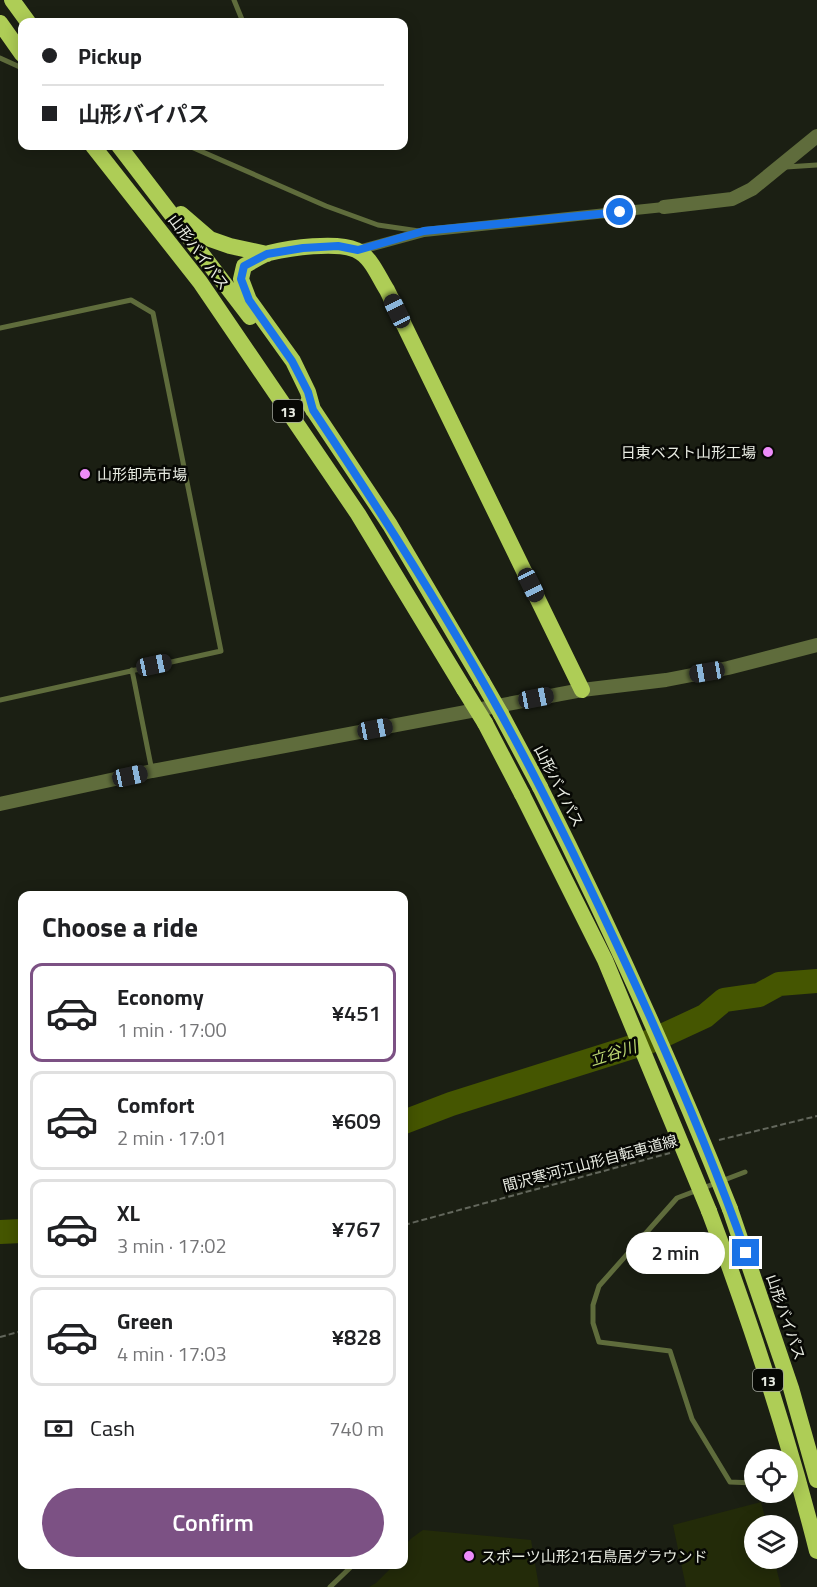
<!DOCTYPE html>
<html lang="en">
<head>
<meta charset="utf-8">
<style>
  body { margin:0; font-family:"Titillium Web","Noto Sans JP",sans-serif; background:#f2f2f2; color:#202124; height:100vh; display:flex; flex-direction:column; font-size:22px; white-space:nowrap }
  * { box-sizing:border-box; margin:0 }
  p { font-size:20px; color:#757577 }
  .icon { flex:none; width:33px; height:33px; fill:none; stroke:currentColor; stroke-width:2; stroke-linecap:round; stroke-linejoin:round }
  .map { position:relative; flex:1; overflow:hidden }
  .drawer { position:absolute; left:18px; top:891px; width:390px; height:678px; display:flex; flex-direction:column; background:#fff; border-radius:12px; box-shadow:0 3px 15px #0003 }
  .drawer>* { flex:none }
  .top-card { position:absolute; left:18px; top:18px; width:390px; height:132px; border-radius:12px; box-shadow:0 3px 15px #0003; display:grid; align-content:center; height:132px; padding:0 24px; background:#fff }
  .fabs { position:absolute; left:744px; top:1449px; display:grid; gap:12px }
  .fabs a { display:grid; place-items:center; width:54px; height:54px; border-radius:50%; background:#fff; box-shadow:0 3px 15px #0003; font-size:30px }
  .end { position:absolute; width:27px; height:27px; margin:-14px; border:8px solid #1a73e8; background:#fff; box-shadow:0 0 0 3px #fff }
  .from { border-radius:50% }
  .bubble { position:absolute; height:42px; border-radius:21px; background:#fff; box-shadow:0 3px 15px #0003; font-size:20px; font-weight:600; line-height:42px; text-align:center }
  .car { position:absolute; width:18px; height:36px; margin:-18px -9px; border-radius:8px; box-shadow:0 0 4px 2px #0007; background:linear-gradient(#222 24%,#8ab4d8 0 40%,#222 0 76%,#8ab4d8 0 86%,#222 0) }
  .top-card b { display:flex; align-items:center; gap:21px; height:57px; font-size:22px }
  .top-card b+b { border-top:2px solid #e0e0e0 }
  .top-card i { width:15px; height:15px; background:#202124 }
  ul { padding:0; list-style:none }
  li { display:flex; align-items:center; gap:18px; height:99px; margin:0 12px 9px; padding:0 12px; border:3px solid #e0e0e0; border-radius:12px }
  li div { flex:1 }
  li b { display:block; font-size:22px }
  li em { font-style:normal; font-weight:600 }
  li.active { border-color:#7c5184 }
  li>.icon { width:54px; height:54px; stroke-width:1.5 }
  h2 { padding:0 24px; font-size:27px; line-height:72px }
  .pay { display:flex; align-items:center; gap:15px; height:66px; padding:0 24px; font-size:22px }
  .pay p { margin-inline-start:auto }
  .primary-button { display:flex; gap:12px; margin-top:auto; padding:12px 24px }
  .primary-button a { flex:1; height:69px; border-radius:36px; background:#7c5184; color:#fff; font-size:24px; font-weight:600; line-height:69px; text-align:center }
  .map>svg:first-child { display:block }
</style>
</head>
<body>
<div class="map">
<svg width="817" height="1587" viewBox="0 0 817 1587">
  <rect width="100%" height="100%" fill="#1b1f13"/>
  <!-- green -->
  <path fill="#232b09" d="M761,1502l6,23 -13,1v32l20,1 7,28h-95l-13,-62z
    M423,1530l108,10 8,47h-170l7,-4 18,-18 10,-1c0,-22 2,-22 19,-34z"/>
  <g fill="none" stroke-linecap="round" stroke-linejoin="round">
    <!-- river -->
    <path stroke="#455601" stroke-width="24" d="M404,1122l47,-18 200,-63 54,-25 19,-16 35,-5 20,-11 38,-3
      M0,1232l22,-1"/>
    <!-- path -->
    <path stroke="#63675c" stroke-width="2" stroke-dasharray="6 3" stroke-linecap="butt" d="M719,1140l98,-24
      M404,1225l266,-72
      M0,1337l22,-6"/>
    <!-- service -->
    <path stroke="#5f6c3c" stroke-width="5" d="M234,0l9,22
      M0,58l22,10
      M189,146l137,60 52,19 41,6
      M786,167l31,-2
      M0,328l131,-28 22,13 68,338 -221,49
      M132,670l20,101
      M745,1172l-68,26 -78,88 -6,19v18l6,19 71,9 22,68 38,63 24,1
      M330,1587l24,-23"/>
    <!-- minor -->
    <path stroke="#5f6c3c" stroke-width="10" d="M358,250l66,-18 240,-25"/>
    <!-- tertiary -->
    <path stroke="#5f6c3c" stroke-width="14" d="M664,207l68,-8 20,-10 65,-53
      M0,804l152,-33 430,-81 84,-10 62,-12 89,-23"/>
    <!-- trunk -->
    <path stroke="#aecd56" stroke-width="16" d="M12,0l16,22
      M0,23l22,31
      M93,146l107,136 158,232 106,175
      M119,146l131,171
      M181,214l29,25 20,7 37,8
      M308,402l82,123 92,156
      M313,410l-5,-18 -15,-31 -44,-61 -8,-21 3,-13c8,-4 16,-10 25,-13 21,-5 67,-12 87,-3 15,6 23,28 31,40l195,400
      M501,714l39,73
      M485,723l37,71
      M730,1209l61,179 26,92
      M709,1211c42,112 79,225 108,340"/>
    <!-- trunk-bridge -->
    <path stroke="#aecd56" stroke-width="16" d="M482,681l19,33
      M464,689l21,34
      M540,787c69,138 133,278 190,422
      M522,794l83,166 104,251"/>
  </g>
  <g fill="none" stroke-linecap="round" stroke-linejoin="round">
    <!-- route -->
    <path stroke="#1a73e8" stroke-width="8" d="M620,212l-196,19 -66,19 -20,-4 -35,2 -36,6 -23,12 -3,13 8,21 43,61 16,31 5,18c66,99 131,200 188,304 45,81 85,164 124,248 44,95 86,192 121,291"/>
  </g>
  <!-- markers -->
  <g fill="#ed8cf9" stroke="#070804" stroke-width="2">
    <circle cx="768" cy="452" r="6"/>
    <circle cx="85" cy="474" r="6"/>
    <circle cx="469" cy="1556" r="6"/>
  </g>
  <g text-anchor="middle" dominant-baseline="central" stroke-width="5" stroke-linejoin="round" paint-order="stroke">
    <!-- shield labels -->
    <g fill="#070804" stroke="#a4a79f" stroke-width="1.5">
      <rect x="273" y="400" width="30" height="22" rx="4.5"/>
      <rect x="753" y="1369" width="30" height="22" rx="4.5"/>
    </g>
    <g font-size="14" font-weight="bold" fill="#e8ebe2">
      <text x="288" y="411">13</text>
      <text x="768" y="1380">13</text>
    </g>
    <!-- street labels -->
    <g font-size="15" fill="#e8ebe2" stroke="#070804">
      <text transform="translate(199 252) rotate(53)">山形バイパス</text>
      <text transform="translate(559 786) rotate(63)">山形バイパス</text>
      <text transform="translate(590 1163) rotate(-15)">間沢寒河江山形自転車道線</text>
      <text transform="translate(786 1317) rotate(71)">山形バイパス</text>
    </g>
    <!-- poi labels -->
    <g font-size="15" fill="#e8ebe2" stroke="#070804" text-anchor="start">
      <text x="756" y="452" text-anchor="end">日東ベスト山形工場</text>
      <text x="97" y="474">山形卸売市場</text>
      <text x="481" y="1556">スポーツ山形21石鳥居グラウンド</text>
    </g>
    <!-- water labels -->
    <g font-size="16" font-style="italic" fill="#bbd771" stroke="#070804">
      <text transform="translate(613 1053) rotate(-18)">立谷川</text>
    </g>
  </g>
</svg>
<div class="fabs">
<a><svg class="icon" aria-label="locate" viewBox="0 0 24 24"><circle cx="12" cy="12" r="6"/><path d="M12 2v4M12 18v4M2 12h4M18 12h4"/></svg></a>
<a><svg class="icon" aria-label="layers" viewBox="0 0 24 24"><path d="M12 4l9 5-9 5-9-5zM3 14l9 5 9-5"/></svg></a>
</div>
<i class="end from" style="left:620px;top:212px"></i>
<i class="end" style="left:746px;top:1253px"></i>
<div class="bubble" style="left:626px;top:1232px;width:99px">2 min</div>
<i class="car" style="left:397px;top:311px;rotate:334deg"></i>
<i class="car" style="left:531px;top:585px;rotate:154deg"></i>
<i class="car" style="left:154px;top:665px;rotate:78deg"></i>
<i class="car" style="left:707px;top:672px;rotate:260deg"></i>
<i class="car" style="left:536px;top:698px;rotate:79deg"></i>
<i class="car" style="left:375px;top:729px;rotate:79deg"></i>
<i class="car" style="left:130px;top:776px;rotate:78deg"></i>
<div class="top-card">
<b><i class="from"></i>Pickup</b>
<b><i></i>山形バイパス</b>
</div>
<section class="drawer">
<h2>Choose a ride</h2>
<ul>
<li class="active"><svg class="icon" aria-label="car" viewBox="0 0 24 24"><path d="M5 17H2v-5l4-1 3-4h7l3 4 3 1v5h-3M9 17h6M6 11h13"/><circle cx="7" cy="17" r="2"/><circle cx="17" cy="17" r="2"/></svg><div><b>Economy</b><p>1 min · 17:00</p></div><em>¥451</em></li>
<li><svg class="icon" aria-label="car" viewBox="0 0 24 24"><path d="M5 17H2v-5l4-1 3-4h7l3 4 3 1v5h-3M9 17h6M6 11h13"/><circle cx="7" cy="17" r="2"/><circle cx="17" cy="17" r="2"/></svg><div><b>Comfort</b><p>2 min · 17:01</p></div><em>¥609</em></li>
<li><svg class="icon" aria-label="car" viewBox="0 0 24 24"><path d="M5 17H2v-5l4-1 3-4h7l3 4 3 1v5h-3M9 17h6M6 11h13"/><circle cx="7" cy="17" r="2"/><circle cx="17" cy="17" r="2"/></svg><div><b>XL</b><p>3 min · 17:02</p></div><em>¥767</em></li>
<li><svg class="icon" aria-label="car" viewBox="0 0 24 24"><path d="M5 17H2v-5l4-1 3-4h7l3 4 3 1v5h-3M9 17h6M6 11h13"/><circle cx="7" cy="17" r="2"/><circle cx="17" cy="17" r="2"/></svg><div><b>Green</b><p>4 min · 17:03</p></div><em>¥828</em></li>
</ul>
<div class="pay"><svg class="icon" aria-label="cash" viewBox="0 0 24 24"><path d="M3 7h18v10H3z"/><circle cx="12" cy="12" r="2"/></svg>Cash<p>740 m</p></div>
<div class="primary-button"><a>Confirm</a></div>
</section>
</div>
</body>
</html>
